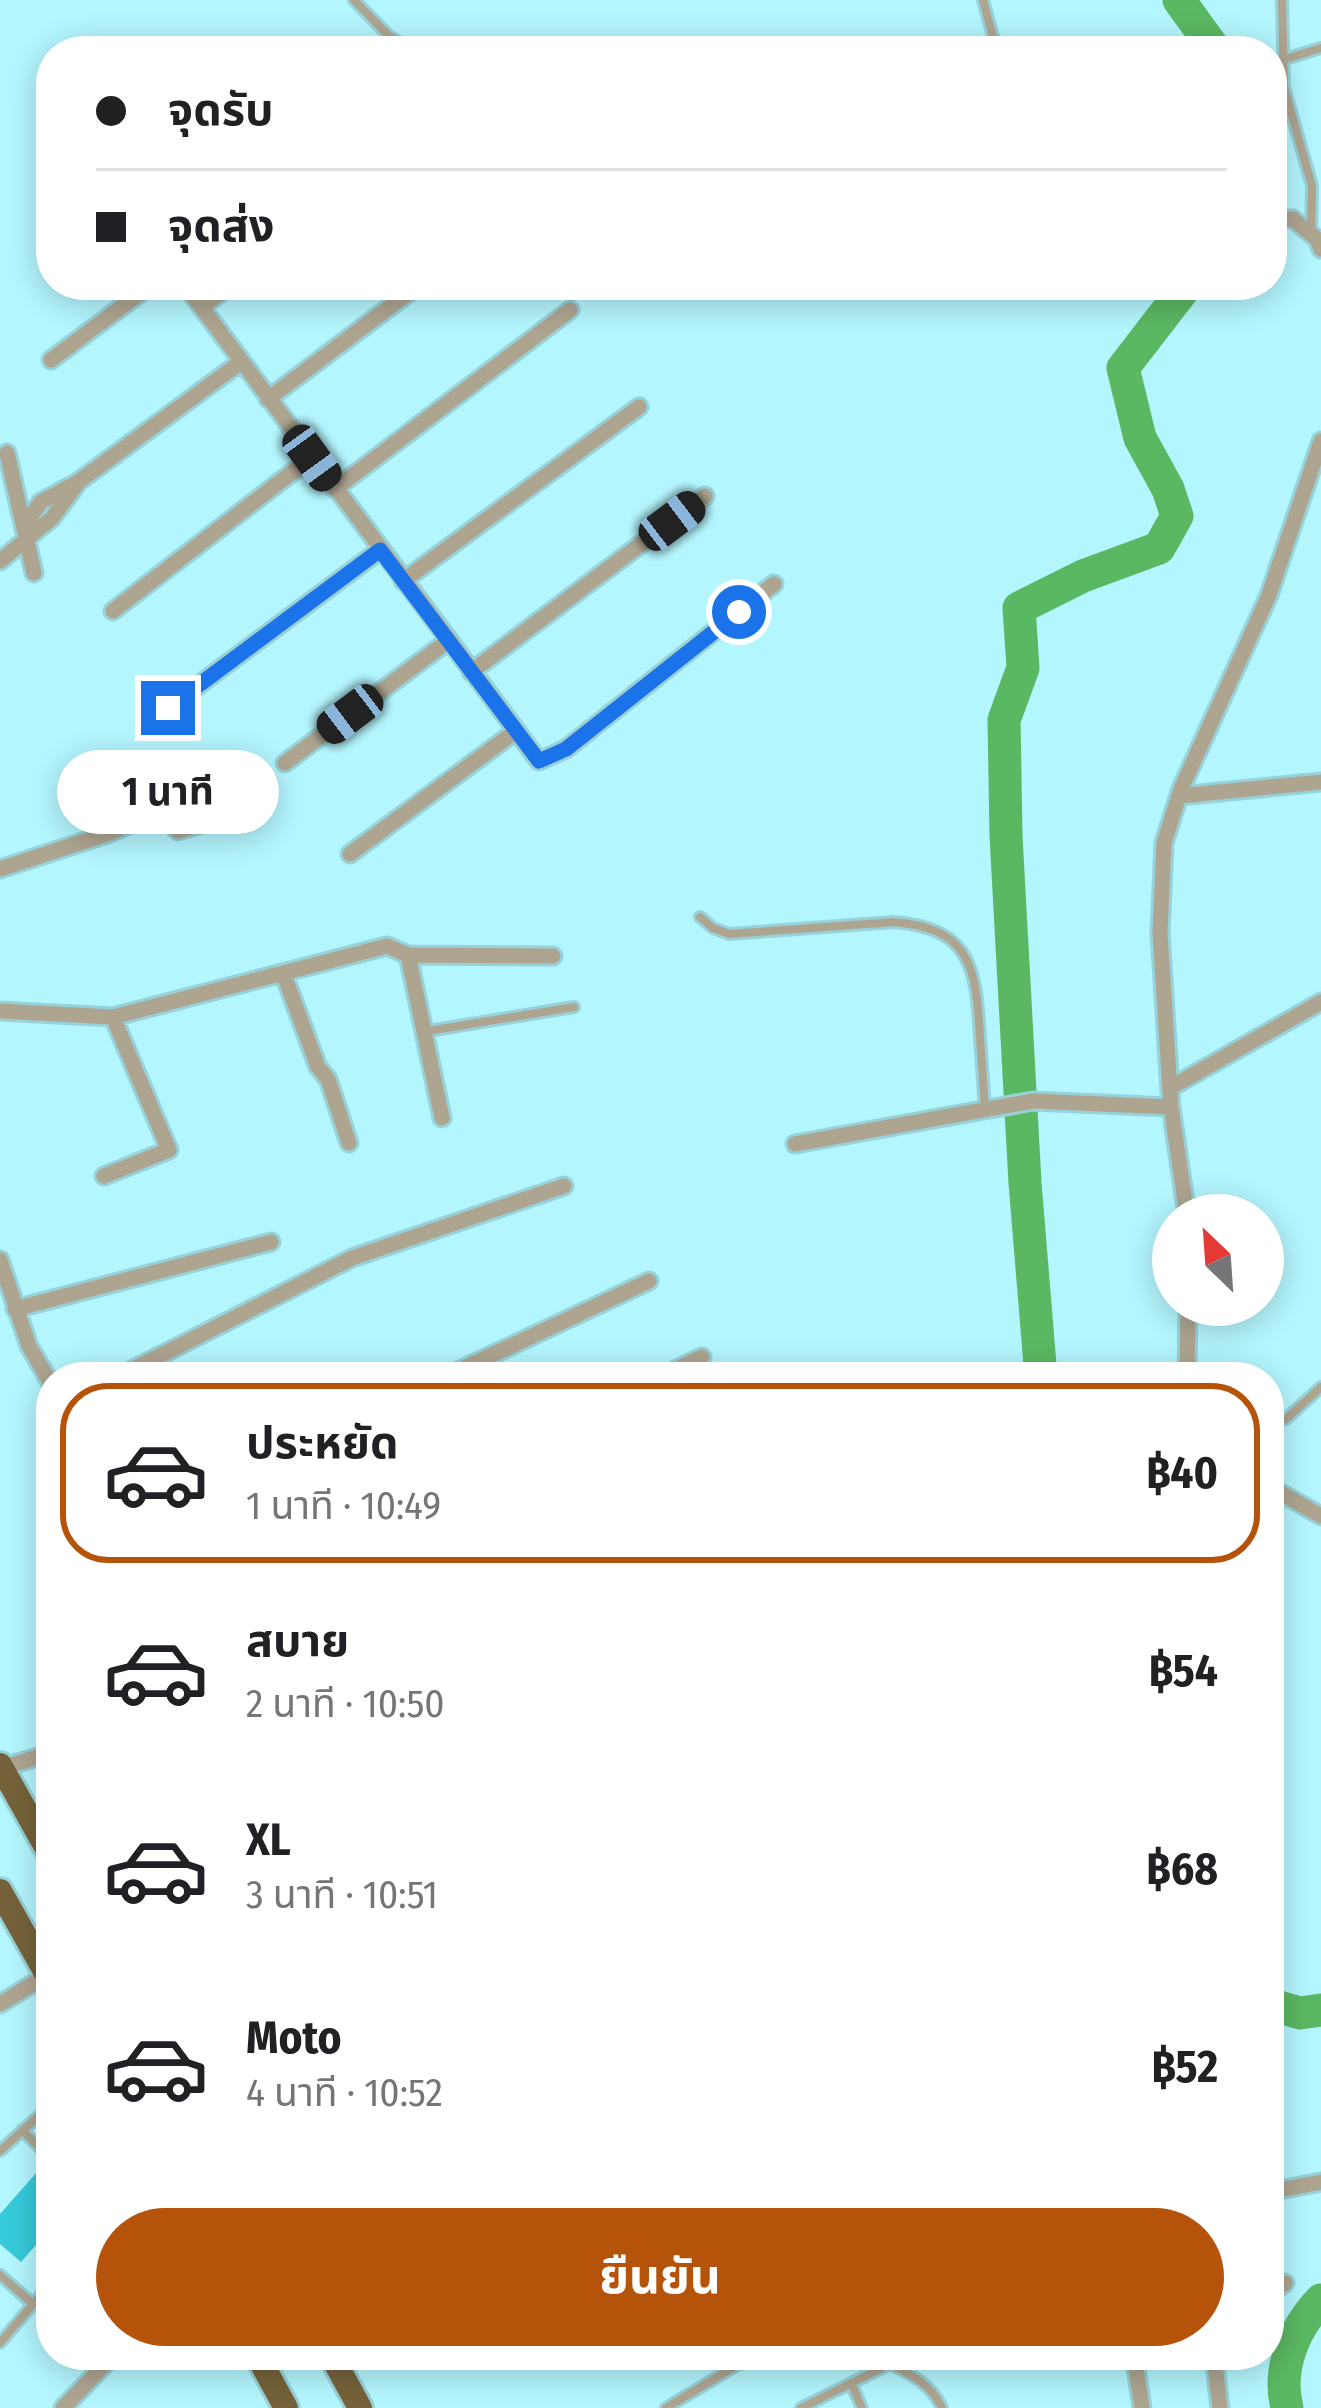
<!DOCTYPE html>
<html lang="th">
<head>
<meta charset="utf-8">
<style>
  body { margin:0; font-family:"Fira Sans Condensed","Noto Sans Thai",sans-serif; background:#f6f6f6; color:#202124; height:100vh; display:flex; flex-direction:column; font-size:45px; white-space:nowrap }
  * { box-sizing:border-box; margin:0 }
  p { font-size:39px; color:#757577 }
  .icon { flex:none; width:66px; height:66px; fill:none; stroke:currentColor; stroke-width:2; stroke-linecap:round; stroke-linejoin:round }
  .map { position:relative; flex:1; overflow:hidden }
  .panel { position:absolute; left:36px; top:1362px; width:1248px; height:1008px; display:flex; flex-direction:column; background:#fff; border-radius:48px; box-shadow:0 6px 30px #0003 }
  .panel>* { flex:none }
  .banner { position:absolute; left:36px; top:36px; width:1251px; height:264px; border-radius:48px; box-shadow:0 6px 30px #0003; display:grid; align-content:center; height:264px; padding:0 60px; background:#fff }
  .needle { width:78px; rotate:335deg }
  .tools { position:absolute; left:1152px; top:1194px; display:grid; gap:24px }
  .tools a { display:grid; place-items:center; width:132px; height:132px; border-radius:50%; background:#fff; box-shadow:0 6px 30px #0003; font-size:60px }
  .end { position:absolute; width:54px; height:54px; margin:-27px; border:15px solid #1a73e8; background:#fff; box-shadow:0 0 0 6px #fff }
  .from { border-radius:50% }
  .bubble { position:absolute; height:84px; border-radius:42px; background:#fff; box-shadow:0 6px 30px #0003; font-size:39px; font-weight:700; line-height:84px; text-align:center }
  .car { position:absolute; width:36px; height:72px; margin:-36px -18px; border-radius:15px; box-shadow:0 0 9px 3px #0007; background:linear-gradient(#222 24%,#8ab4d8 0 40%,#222 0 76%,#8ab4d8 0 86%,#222 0) }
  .banner b { display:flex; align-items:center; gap:42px; height:114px; font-size:45px }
  .banner b+b { border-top:3px solid #e0e0e0 }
  .banner i { width:30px; height:30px; background:#202124 }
  ul { padding:21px 0 0; list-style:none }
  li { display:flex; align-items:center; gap:36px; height:180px; margin:0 24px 18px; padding:0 36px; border:6px solid transparent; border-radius:48px }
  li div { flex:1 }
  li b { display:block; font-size:45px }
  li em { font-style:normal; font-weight:700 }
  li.on { border-color:#b45309 }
  li>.icon { width:108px; height:108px; stroke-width:1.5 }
  .action { display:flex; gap:24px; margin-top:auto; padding:24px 60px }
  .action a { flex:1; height:138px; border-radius:72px; background:#b45309; color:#fff; font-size:48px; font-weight:700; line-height:138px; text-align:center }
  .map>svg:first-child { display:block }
</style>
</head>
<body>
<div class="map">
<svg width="1321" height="2408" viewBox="0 0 1321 2408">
  <rect width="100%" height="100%" fill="#b4f6fe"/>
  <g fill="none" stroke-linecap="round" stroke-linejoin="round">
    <!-- river -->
    <path stroke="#5ab863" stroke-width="33" d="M1179,0l37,51
      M1041,1377l-16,-194 -19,-347 -2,-116 19,-52 -4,-60 64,-32 76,-28 18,-32 -9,-27 -28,-51 -17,-70 64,-83
      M1269,2004l31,9 21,-3
      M1287,2408c-10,-39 7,-80 34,-108"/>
  </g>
  <!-- building -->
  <path fill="#35cad9" d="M37,2172l14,12v44l-30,34 -21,-18v-30z"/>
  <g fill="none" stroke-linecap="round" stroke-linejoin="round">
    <!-- service casing -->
    <g stroke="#97d1d9" stroke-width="14">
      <path id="service" d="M354,0l35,36 26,15
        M983,0l14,51
        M1282,0l2,87 28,99 -1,47
        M1282,60l39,-12
        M700,917l13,11 16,6 165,-12c70,6 81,38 85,101 2,29 4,58 6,86
        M422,1032l152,-25
        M1269,1425l17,-6 35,-32
        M22,2130l29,29
        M0,2151l51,-46
        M0,2275l33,29
        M0,2343l51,-60
        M851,2383l11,25
        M666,2408l88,-53
        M801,2408l89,-44c22,11 41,20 52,44"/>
    </g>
    <!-- minor casing -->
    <g stroke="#97d1d9" stroke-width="21">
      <path id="minor" d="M1272,220l21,-1 24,20 4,10
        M185,285l354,476 27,-12 208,-165
        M202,307l29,-22
        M51,360l100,-75
        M268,399l151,-114
        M7,453l27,120
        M335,489l235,-179
        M26,538l2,-18 13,-18 37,-20 163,-120
        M0,561l52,-43 25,-34
        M403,581l236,-174
        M113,611l199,-154
        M471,672l234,-176
        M168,708l212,-158
        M285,763l163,-122
        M1179,796l142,-14
        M350,854l166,-123
        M0,869l107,-35 51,-22 20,19 61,-18
        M408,955l145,1
        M284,975l34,92 10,12 21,64
        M0,1011l113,6 274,-71 21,9 34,163
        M1170,1088l151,-86
        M795,1144l238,-43 138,6
        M104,1176l65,-26 -56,-133
        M1187,1215l-16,-108 -11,-174 4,-90 17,-54 88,-194 52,-154
        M0,1260l29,86 22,38
        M15,1309l256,-67
        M118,1377l234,-119 212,-72
        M445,1377l204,-96
        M661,1377l41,-20
        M1187,1377l1,-72
        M1269,1486l52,30
        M1,1768l50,-15
        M0,2004l47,-29
        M1269,2192l52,-10
        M1269,2294l16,-11
        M1134,2355l8,53
        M1214,2355l6,53
        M63,2408l51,-53"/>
    </g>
    <!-- trunk casing -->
    <g stroke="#97d1d9" stroke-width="30">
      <path id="trunk" d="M0,1765l51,91
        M0,1891l51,91
        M257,2355l29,53
        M331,2355l29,53"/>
    </g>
    <!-- path -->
    <path stroke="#76a7ae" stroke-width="3" stroke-dasharray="9 9" stroke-linecap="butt" d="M1263,1279l9,-4"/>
    <!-- service -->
    <use href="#service" stroke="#aea591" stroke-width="8"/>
    <!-- minor -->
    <use href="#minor" stroke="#aea591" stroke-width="15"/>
    <!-- trunk -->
    <use href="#trunk" stroke="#75623a" stroke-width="24"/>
  </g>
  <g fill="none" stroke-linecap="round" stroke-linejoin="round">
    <!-- route -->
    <path stroke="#1a73e8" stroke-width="15" d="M168,708l212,-158 159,211 27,-12 173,-137"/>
  </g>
</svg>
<div class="tools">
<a><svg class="needle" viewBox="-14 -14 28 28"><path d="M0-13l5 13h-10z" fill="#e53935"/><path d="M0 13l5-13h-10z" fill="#757577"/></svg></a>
</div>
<i class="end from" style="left:739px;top:612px"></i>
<i class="end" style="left:168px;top:708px"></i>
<div class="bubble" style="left:57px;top:750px;width:222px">1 นาที</div>
<i class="car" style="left:312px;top:458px;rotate:144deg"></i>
<i class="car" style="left:672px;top:521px;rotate:53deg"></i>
<i class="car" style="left:350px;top:714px;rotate:233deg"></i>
<div class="banner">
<b><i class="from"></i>จุดรับ</b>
<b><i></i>จุดส่ง</b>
</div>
<section class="panel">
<ul>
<li class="on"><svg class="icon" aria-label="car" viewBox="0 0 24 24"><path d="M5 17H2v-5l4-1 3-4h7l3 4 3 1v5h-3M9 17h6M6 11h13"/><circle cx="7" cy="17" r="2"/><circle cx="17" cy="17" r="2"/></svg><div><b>ประหยัด</b><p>1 นาที · 10:49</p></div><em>฿40</em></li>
<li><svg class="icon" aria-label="car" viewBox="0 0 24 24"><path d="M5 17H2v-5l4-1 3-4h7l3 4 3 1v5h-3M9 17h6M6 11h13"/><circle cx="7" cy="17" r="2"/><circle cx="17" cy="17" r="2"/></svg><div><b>สบาย</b><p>2 นาที · 10:50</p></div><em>฿54</em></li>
<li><svg class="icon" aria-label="car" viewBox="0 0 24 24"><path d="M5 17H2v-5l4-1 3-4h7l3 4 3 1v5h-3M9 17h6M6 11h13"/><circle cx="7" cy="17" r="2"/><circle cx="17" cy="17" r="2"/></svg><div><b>XL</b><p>3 นาที · 10:51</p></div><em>฿68</em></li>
<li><svg class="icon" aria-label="car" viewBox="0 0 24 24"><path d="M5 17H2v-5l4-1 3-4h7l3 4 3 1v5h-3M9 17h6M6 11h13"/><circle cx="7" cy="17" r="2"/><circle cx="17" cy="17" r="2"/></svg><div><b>Moto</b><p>4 นาที · 10:52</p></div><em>฿52</em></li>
</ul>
<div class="action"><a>ยืนยัน</a></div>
</section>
</div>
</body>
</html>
